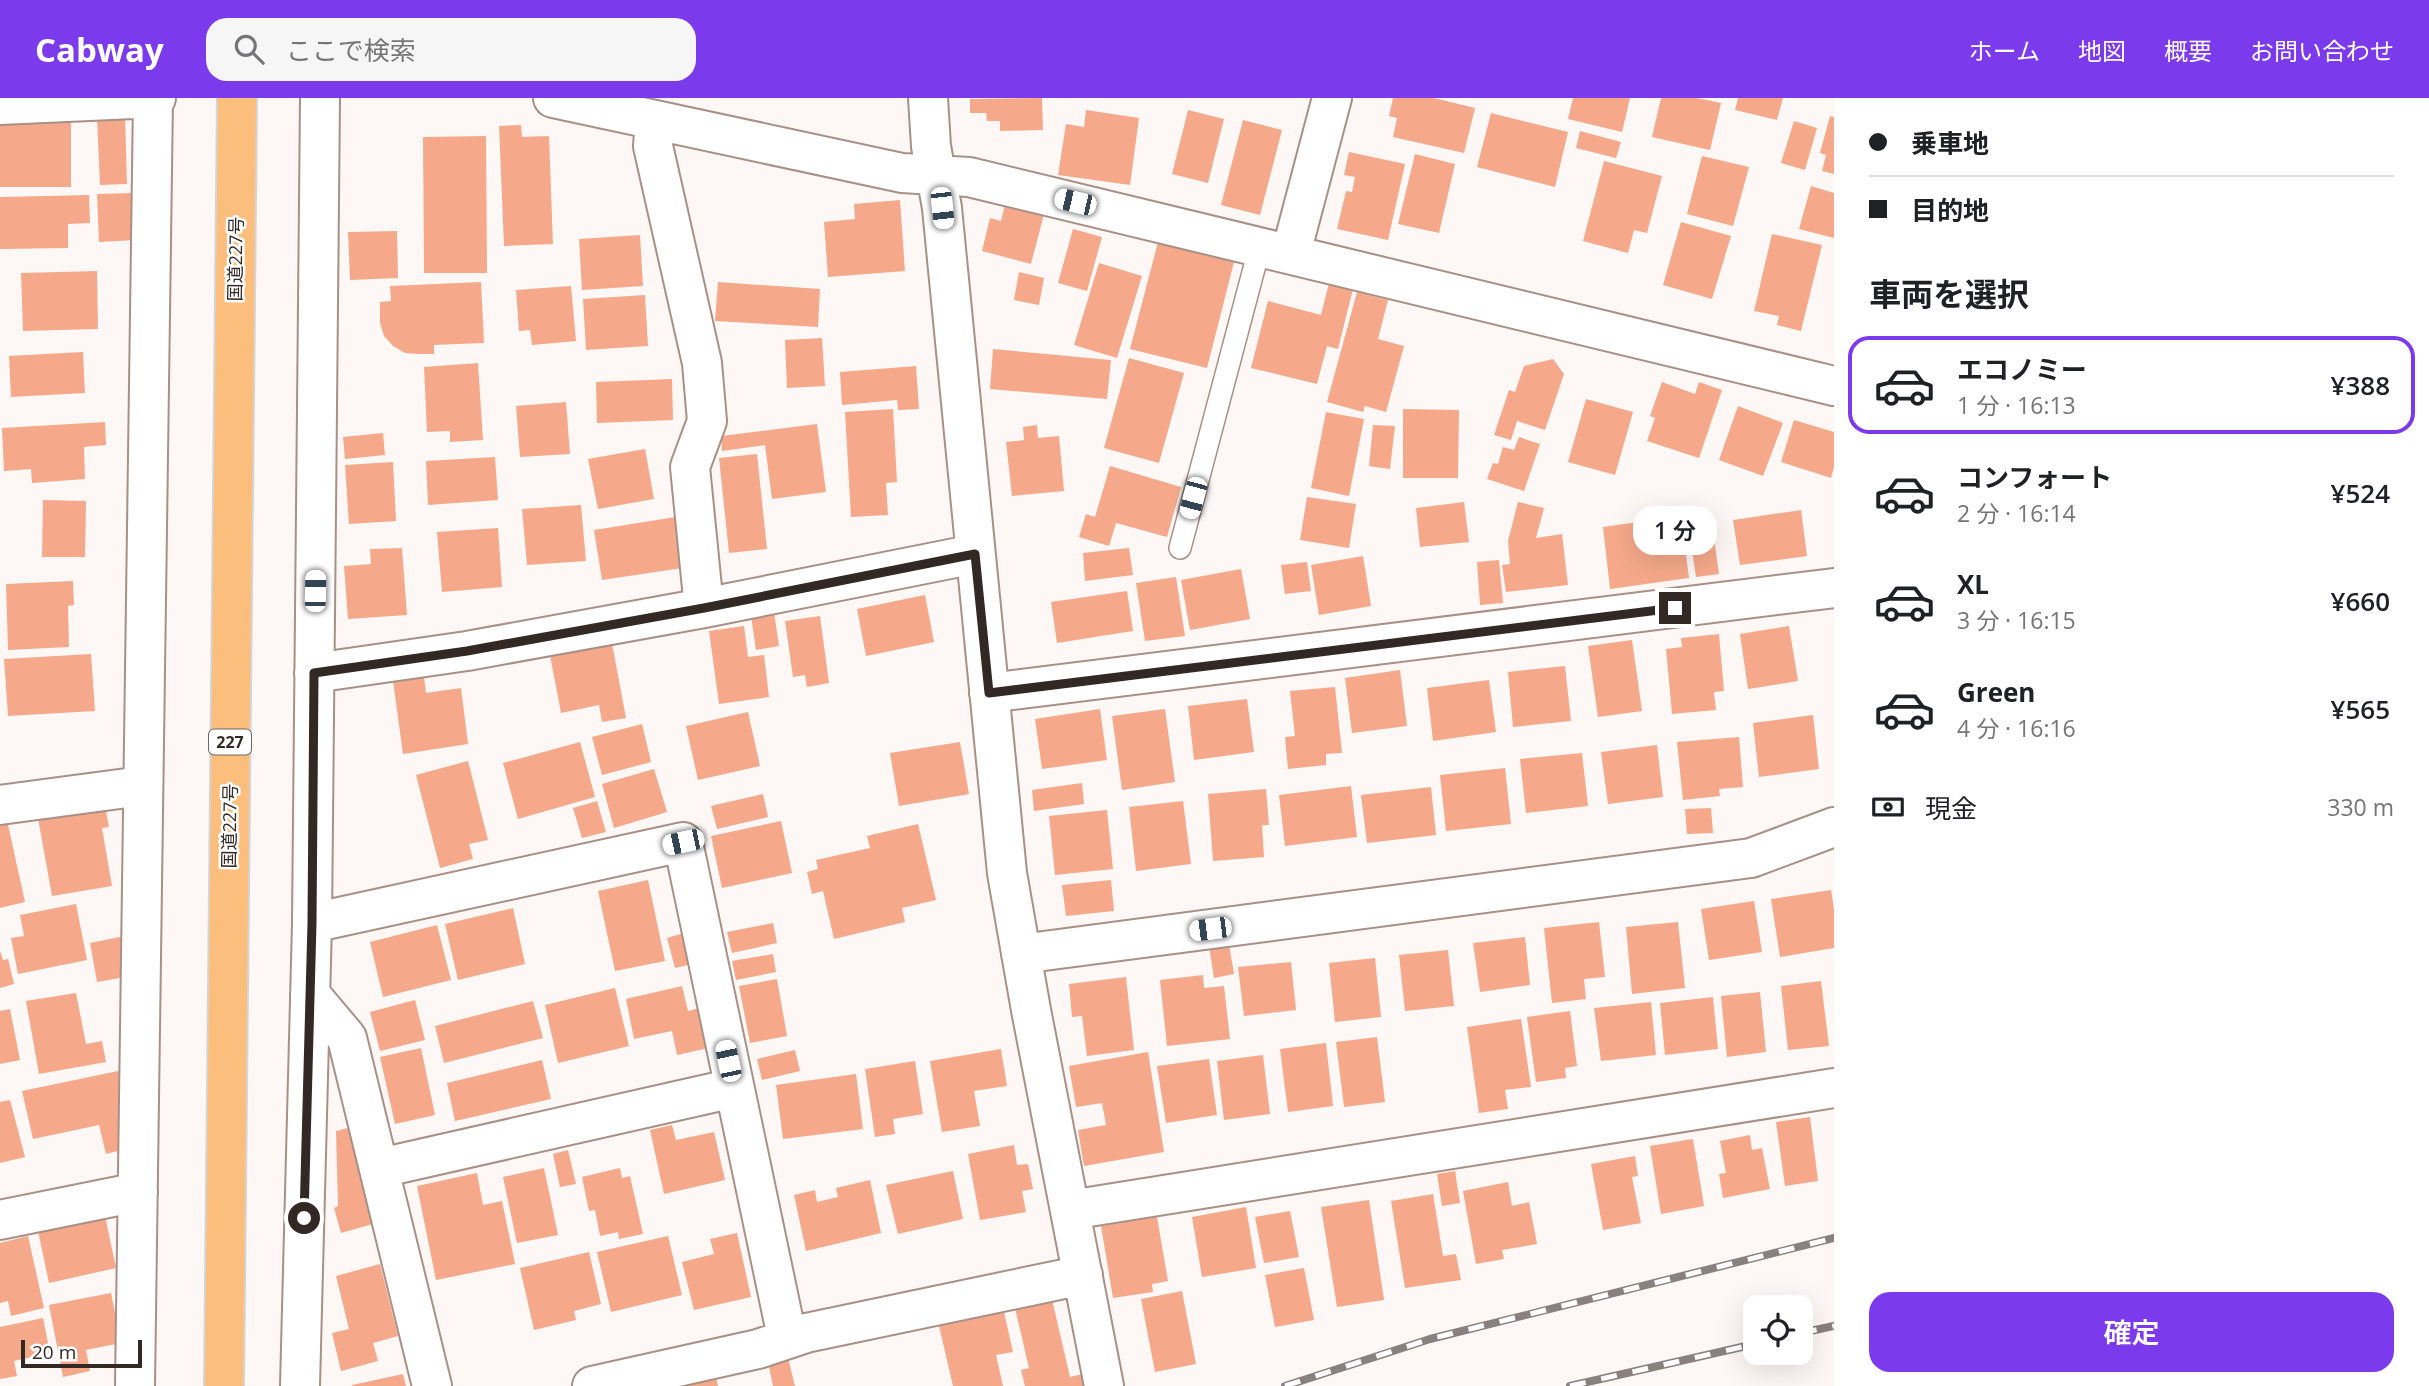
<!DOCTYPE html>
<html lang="ja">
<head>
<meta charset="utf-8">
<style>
  body { margin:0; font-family:"Open Sans","Noto Sans JP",sans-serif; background:#f6f6f6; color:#202124; height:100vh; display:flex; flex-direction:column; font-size:26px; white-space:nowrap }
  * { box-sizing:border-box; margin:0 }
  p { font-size:23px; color:#757577 }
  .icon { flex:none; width:38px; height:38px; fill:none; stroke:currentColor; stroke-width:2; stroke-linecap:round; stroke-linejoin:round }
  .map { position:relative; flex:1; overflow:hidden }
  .side { display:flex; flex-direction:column; background:#fff; width:595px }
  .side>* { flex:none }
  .banner { display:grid; align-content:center; height:154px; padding:0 35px; background:#fff }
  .fabs { position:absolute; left:1743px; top:1197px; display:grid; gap:14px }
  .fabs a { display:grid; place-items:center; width:70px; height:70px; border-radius:14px; background:#fff; box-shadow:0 7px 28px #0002; font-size:35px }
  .scale { position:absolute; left:21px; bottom:18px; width:121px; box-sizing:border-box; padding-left:7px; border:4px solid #322824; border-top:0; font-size:19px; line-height:24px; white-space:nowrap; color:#322824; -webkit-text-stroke:5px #fff; paint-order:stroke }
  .end { position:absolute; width:32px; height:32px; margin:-16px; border:9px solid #322824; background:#fff; box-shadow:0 0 0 4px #fff }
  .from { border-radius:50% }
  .bubble { position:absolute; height:49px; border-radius:21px; background:#fff; box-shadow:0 7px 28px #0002; font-size:23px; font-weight:600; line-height:49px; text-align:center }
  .car { position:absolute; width:21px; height:42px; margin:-21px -10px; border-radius:9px; box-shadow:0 0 5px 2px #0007; background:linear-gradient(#fff 24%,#345 0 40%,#fff 0 76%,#345 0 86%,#fff 0) }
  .banner b { display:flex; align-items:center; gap:24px; height:66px; font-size:26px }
  .banner b+b { border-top:2px solid #e0e0e0 }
  .banner i { width:18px; height:18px; background:#202124 }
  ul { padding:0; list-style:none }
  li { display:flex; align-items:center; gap:21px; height:98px; margin:0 14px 10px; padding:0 21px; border:4px solid transparent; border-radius:21px }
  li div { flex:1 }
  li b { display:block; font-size:26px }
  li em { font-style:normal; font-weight:600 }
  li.selected { border-color:#7c3aed }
  li>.icon { width:63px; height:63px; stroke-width:1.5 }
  h2 { padding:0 35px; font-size:32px; line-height:84px }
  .pay { display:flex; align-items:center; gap:18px; height:77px; padding:0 35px; font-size:26px }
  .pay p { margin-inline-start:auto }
  .primary-button { display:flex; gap:14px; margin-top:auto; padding:14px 35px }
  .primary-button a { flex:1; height:80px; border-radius:21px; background:#7c3aed; color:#fff; font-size:28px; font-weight:600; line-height:80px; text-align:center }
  header { display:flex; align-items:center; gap:42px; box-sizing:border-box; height:98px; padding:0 35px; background:#7c3aed; color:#fff }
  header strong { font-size:33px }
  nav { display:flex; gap:38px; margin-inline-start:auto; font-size:24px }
  .search { width:490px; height:63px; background:#f6f6f6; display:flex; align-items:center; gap:18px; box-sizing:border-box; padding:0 24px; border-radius:21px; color:#757577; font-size:26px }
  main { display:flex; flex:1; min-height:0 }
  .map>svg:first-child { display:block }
</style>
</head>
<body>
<header>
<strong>Cabway</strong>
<div class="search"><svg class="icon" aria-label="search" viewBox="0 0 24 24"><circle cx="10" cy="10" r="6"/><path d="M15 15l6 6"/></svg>ここで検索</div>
<nav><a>ホーム</a><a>地図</a><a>概要</a><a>お問い合わせ</a></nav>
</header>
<main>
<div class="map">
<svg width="1834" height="1288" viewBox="0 0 1834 1288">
  <rect width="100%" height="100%" fill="#fdf8f6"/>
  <!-- building -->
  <path fill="#f5a98a" d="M1042,0l1,32 -43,1v-10h-13l-1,-8h-16v-14z
    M1393,0h41l41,10 -11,45 -71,-16 4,-19 -8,-2z
    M1573,0h57l-8,34 -54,-13z
    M1661,0h36l24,5 -11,47 -58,-13z
    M1738,0h45l-6,22 -42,-10z
    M1086,12l53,8 -9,67 -72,-10 8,-51 18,3z
    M1188,12l36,9 -16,64 -36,-9z
    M1491,15l77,19 -13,55 -78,-20z
    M125,18l2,68 -27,1 -3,-68z
    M1830,18l4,1v57l-12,-3 4,-16 -6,-2z
    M0,21l71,1v67h-71z
    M1243,22l39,10 -22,85 -39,-10z
    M1794,23l23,7 -12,42 -24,-7z
    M521,27l1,12 27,-1 4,108 -49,2 -5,-120z
    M1580,33l41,11 -5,16 -40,-10z
    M486,38l1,137h-63l-1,-136z
    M1349,54l56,12 -17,76 -51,-11 9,-38 6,1 3,-15 -11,-2z
    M1415,56l40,10 -16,69 -41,-9z
    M1702,58l47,11 -16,59 -46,-12z
    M1604,63l58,15 -15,57 -13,-3 -6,23 -45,-12z
    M1811,88l23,7v45l-35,-9z
    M134,95l2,47 -37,2 -2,-48z
    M89,97l1,28 -22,1v24l-68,1v-52z
    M900,102l5,71 -77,6 -4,-55 31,-3 -1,-15z
    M1005,106l39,10 -13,50 -49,-13 8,-33 11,3z
    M1681,124l50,14 -19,63 -49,-14z
    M1073,131l29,8 -15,54 -29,-8z
    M397,133l1,47 -48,2 -2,-48z
    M1772,136l50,11 -21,86 -24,-6 2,-9 -25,-5z
    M640,137l3,51 -61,4 -3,-51z
    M1158,144l76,20 -27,106 -77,-19z
    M1099,165l43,13 -25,82 -43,-13z
    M97,173l1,58 -75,2 -2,-58z
    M1019,174l25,6 -5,27 -25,-5z
    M481,184l3,61 -50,2v9h-15l-14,-1 -12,-7 -9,-10 -4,-13v-21l11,-1 -1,-15z
    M718,184l102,7 -2,38 -103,-6z
    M1329,185l24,6 -15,60 -11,-3 -10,38 -66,-16 17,-67 53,14z
    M571,188l5,55 -44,4 -2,-15 -11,1 -3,-41z
    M1357,194l31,8 -10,39 26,7 -18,66 -21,-6 -2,6 -36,-10z
    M645,197l3,51 -62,4 -3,-51z
    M822,240l3,48 -38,2 -2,-48z
    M993,251l118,11 -4,39 -117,-10z
    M83,254l2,41 -74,4 -2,-41z
    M1129,260l55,15 -25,90 -55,-15z
    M1553,261l11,15 -19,56 -28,-9 -6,19 -17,-5 15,-45 6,2 9,-26z
    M478,265l5,77 -33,2v-11l-23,1 -3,-65z
    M916,268l3,43 -21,1 -1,-10 -55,5 -2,-33z
    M672,281l1,41 -76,3 -1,-41z
    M1662,284l33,12 4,-12 23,8 -23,68 -52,-17 8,-23 -5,-2z
    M1586,301l47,13 -18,63 -47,-13z
    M566,304l4,52 -50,3 -4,-51z
    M1738,308l45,17 -20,53 -44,-16z
    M893,311l4,73 -11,1 2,32 -37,2 -6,-105z
    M1403,311l56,1 -1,68h-55z
    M1326,314l38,7 -15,77 -38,-8z
    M1794,322l40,12v35l-3,11 -50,-16z
    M105,324l1,23 -22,2 1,32 -53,4 -1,-14 -27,2 -2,-43z
    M817,326l9,68 -54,7 -7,-54 -43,6 -1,-15z
    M1037,327l1,13 21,-2 5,55 -52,5 -6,-54 18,-2 -1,-13z
    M1373,327l22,1 -5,43 -21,-3z
    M383,335l2,22 -40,4 -2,-22z
    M1519,339l21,7 -16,47 -37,-12 6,-16 5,1 5,-17 11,3z
    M645,351l9,50 -56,10 -10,-50z
    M757,356l10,95 -38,4 -10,-95z
    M495,359l3,43 -70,5 -2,-44z
    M393,364l3,59 -47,3 -4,-59z
    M1110,368l71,21 -14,50 -51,-14 -7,23 -30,-9 7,-23 9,3z
    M1307,399l49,7 -7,44 -49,-8z
    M43,402l43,1 -1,56h-43z
    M1464,404l5,40 -49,5 -4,-39z
    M1518,404l26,6 -8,30 26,-4 6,51 -62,7 -4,-27 8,-1 -2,-23z
    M581,407l5,56 -59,4 -5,-56z
    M1801,412l6,46 -67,9 -7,-45z
    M682,418l7,51 -87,13 -8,-50z
    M1681,418l8,62 -79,11 -7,-62z
    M1711,418l8,58 -23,3 -9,-58z
    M498,430l4,59 -60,5 -5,-60z
    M402,450l5,67 -59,4 -4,-53 27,-2 -1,-15z
    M1129,450l4,27 -48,6 -2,-28z
    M1363,458l8,50 -52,9 -8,-50z
    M1499,462l4,43 -23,2 -3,-43z
    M1307,464l4,29 -26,3 -4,-29z
    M1241,471l9,50 -60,11 -9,-50z
    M1176,479l9,59 -40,5 -9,-58z
    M73,483l1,24 -6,1 1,41 -61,3 -2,-66z
    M1127,493l6,40 -76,12 -6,-41z
    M925,497l9,47 -68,14 -9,-47z
    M774,514l5,34 -23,4 -5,-34z
    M820,518l9,67 -22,4 -2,-12 -12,2 -8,-56z
    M744,528l4,31 16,-2 5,42 -50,7 -10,-73z
    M1789,528l9,55 -50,8 -8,-55z
    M1719,536l5,57 -10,1 2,18 -44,4 -6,-65 16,-2 -1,-9z
    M611,540l15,80 -24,4 -3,-17 -38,8 -12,-63z
    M1632,542l10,71 -44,6 -10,-71z
    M91,556l4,57 -87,5 -4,-57z
    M1565,568l6,55 -58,6 -5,-55z
    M1400,572l7,56 -55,7 -7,-55z
    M424,579l2,16 35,-5 7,56 -65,10 -10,-73z
    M1489,582l7,52 -63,9 -6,-53z
    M1335,589l7,66 -16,1v11l-38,4 -3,-32 10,-1 -5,-45z
    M1247,601l7,53 -60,8 -6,-54z
    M1100,611l7,51 -65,9 -7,-50z
    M1165,611l10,73 -53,8 -10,-74z
    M748,614l12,54 -62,14 -12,-54z
    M1813,617l6,54 -60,8 -6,-54z
    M642,626l9,38 -49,13 -10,-38z
    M1739,639l4,50 -24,2 1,7 -37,4 -6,-58z
    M580,644l15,55 -77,22 -15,-56z
    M960,644l9,52 -70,12 -9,-53z
    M1657,647l6,52 -55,7 -7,-52z
    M1582,655l6,53 -62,7 -6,-54z
    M468,663l20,79 -19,4 4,15 -33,9 -24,-93z
    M1505,670l6,56 -65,7 -6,-56z
    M654,671l13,43 -53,16 -12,-44z
    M1082,685l2,21 -50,7 -2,-21z
    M1351,688l6,51 -72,9 -6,-51z
    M1431,689l5,48 -69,8 -6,-48z
    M1266,691l3,36h-7l2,32 -51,4 -5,-67z
    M763,696l5,23 -51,12 -6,-23z
    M597,703l9,31 -24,6 -9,-30z
    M1183,703l8,63 -55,7 -7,-64z
    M105,708l4,21 -7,1 10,58 -60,10 -14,-78z
    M1711,710l2,25 -26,1 -2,-25z
    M1107,712l6,59 -58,6 -6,-59z
    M5,713l20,91 -25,6v-96z
    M781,723l11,52 -70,15 -11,-52z
    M918,726l18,76 -34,8 3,14 -71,17 -11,-48 -11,3 -5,-22 11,-3 -2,-9 54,-12 -3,-12z
    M648,782l17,81 -50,10 -17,-80z
    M1111,782l3,31 -48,5 -4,-31z
    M1831,792l3,19v39l-54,9 -9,-58z
    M1754,803l8,51 -53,8 -8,-51z
    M76,806l11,56 -69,14 -7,-36 13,-2 -4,-21z
    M513,810l12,56 -67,16 -13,-56z
    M1599,824l6,55 -21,2 2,20 -34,4 -8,-75z
    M1678,824l7,66 -53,6 -6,-67z
    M773,825l4,20 -45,10 -5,-21z
    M437,827l14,55 -68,17 -13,-55z
    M684,835l8,31 -17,4 -8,-30z
    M125,838l7,40 -35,6 -7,-39z
    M1525,839l5,48 -50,7 -7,-49z
    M1229,846l5,30 -20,4 -5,-32z
    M1448,852l6,56 -49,5 -6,-56z
    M0,853l3,9 5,-1 6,25 -14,4z
    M773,856l3,18 -40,8 -4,-19z
    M1375,860l6,59 -46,5 -6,-59z
    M1291,864l5,48 -52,6 -6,-49z
    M1203,877l1,13 20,-2 6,53 -63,7 -7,-66z
    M1126,879l8,73 -47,6 -5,-40 -10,1 -3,-33z
    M777,881l10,57 -37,7 -11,-57z
    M1821,883l8,65 -41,4 -7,-64z
    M682,888l6,25 12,-3 8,40 -31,7 -5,-24 -38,8 -8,-40z
    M615,890l14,58 -71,17 -13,-58z
    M1760,894l6,60 -39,5 -6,-61z
    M76,895l10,51 16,-3 4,21 -67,12 -13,-73z
    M1713,899l5,52 -53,6 -5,-52z
    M415,902l10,40 -45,11 -10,-39z
    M533,903l10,37 -99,25 -9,-37z
    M1651,904l5,53 -55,6 -7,-53z
    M10,911l10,51 -20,4v-53z
    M1570,913l7,55 -12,2 1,10 -30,4 -9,-65z
    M1521,921l10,68 -26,3 3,19 -29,4 -12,-86z
    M1377,939l8,65 -41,5 -8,-65z
    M1326,945l7,63 -45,6 -8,-63z
    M421,950l14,67 -40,9 -15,-67z
    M1001,951l6,37 -33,5 6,35 -38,6 -12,-71z
    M795,952l5,21 -38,9 -5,-21z
    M1148,954l16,100 -80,14 -6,-36 28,-5 -4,-22 -26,4 -7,-41z
    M1263,957l7,59 -46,6 -7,-59z
    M1209,961l8,56 -51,8 -9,-57z
    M542,962l9,39 -96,22 -8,-38z
    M915,963l8,53 -30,5 2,15 -20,3 -10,-68z
    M123,972l3,79 -20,5 -7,-29 -66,14 -11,-48z
    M856,976l7,55 -80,10 -7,-54z
    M10,1002l15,57 -25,6v-61z
    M1810,1019l8,64 -33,5 -9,-64z
    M672,1027l4,15 38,-8 11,48 -61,14 -14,-64z
    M352,1029l28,95 -39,11 -7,-25 4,-2 -2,-75z
    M1750,1037l2,15 10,-2 8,41 -47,9 -4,-24 7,-1 -6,-32z
    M1693,1041l11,67 -43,8 -11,-68z
    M1014,1047l3,20 11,-1 5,25 -11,2 4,21 -46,8 -12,-66z
    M568,1052l8,34 -16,3 -7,-33z
    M1635,1058l3,20 -6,1 9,46 -38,7 -12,-66z
    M544,1070l14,67 -41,8 -14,-66z
    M620,1070l2,10 8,-2 13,58 -24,5 -1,-7 -18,4 -5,-26 -6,1 -7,-34z
    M953,1073l10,48 -65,15 -12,-49z
    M1455,1073l5,32 -18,3 -5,-32z
    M477,1075l6,32 19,-4 13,63 -79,16 -19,-94z
    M870,1082l11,53 -75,18 -12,-56 21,-5 2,12 21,-5 -2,-9z
    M1508,1084l4,24 17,-4 8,42 -35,6 2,9 -28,5 -13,-73z
    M1433,1096l10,62 13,-2 5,26 -56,8 -14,-87z
    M1369,1102l15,100 -47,7 -16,-100z
    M1246,1109l10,61 -54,9 -10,-60z
    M1290,1113l9,46 -35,6 -9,-46z
    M105,1118l11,52 -67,15 -11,-52z
    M1157,1119l11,64 -16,3 1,8 -40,6 -12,-72z
    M737,1135l14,64 -57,13 -12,-48 32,-8 -4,-15z
    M28,1138l16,72 -33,8 -3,-15 -8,2v-60z
    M668,1138l14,59 -71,17 -14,-60z
    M589,1154l12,52 -27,7 2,9 -42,10 -14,-62z
    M380,1166l18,72 -25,7 5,18 -37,10 -9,-38 17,-4 -13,-53z
    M1304,1170l10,52 -39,7 -10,-52z
    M1182,1193l14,73 -41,8 -14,-73z
    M111,1195l10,50 -35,7 4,21 -27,6 -14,-72z
    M1051,1197l19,82 16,-4 3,13h-64l-4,-16 8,-2 -15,-64z
    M1004,1214l9,40 -17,3 7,31h-50l-14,-60z
    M43,1220l7,35 -36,8 3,15 -17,3v-52z
    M788,1260l7,28h-22l-5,-24z
    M715,1275l3,13h-30l-2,-6z
    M403,1276l3,12h-54v-1z"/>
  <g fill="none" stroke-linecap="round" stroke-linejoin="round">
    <!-- service casing -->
    <g stroke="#a89086" stroke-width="24">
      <path id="service" d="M1180,450l80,-302"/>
    </g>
    <!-- minor casing -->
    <g stroke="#a89086" stroke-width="42">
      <path id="minor" d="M553,0l349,75 67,4 865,209
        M928,0l3,48 11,62 65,665 24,137 73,376
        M0,7l156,-7
        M655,22l-2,26 49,217 5,58 -17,46 14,141
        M1291,155l41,-155
        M314,575l153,-22 237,-43 271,-54
        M989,595l845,-105
        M0,707l142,-19
        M312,825l371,-81 104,495
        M1021,856l730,-96 83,-31
        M310,896l37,44 85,348
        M380,1070l354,-80
        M1070,1112l764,-122
        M0,1122l138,-28
        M135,1288l18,-1287
        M300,1288l12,-463 8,-825
        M592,1288l166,-37 48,-16 277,-58"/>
    </g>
    <!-- trunk casing -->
    <g stroke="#d6d4d3" stroke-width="42">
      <path id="trunk" d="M224,1288l13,-1288"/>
    </g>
    <!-- service -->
    <use href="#service" stroke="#fff" stroke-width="21"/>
    <!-- minor -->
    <use href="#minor" stroke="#fff" stroke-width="38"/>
    <!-- trunk -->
    <use href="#trunk" stroke="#fbbe7c" stroke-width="38"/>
    <!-- rail casing -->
    <g stroke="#89817e" stroke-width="8">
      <path id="rail" d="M1801,1235l33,-7
        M1285,1288l145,-47 404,-101
        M1570,1288l185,-42"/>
    </g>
    <!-- rail -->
    <use href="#rail" stroke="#fff" stroke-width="5" stroke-dasharray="16" stroke-linecap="butt"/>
  </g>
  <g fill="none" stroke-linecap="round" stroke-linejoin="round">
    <!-- route -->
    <path stroke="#322824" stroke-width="9" d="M304,1120l8,-295 2,-250 153,-22 237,-43 271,-54 14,139 686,-85"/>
  </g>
  <g text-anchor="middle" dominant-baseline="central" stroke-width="5" stroke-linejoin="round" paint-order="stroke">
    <!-- shield labels -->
    <rect fill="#fff" stroke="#706866" stroke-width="2" x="209" y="631.5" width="42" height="25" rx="5"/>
    <g font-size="16" font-weight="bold" fill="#322824">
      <text x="230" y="644">227</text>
    </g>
    <!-- street labels -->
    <g font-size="18" fill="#322824" stroke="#fff">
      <text transform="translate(235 161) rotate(-89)">国道227号</text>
      <text transform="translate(229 728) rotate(-89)">国道227号</text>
    </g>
  </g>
</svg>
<div class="fabs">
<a><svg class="icon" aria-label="locate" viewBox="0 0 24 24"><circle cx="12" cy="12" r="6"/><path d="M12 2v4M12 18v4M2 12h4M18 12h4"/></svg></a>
</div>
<div class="scale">20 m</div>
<i class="end from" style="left:304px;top:1120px"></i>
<i class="end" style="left:1675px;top:510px"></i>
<div class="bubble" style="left:1633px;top:408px;width:84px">1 分</div>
<i class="car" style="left:1075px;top:104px;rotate:283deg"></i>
<i class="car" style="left:942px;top:110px;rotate:174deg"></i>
<i class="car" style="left:1193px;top:400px;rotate:195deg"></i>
<i class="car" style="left:315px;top:493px;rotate:1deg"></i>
<i class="car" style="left:683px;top:744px;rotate:258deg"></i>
<i class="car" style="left:1210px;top:831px;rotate:263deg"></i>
<i class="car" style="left:728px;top:963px;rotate:348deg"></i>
</div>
<section class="side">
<div class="banner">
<b><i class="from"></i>乗車地</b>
<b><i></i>目的地</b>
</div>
<h2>車両を選択</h2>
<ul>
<li class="selected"><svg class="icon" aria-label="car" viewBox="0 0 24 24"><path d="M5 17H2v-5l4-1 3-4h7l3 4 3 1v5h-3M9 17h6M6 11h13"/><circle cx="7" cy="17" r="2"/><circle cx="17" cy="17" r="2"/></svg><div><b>エコノミー</b><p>1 分 · 16:13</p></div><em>¥388</em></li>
<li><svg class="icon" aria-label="car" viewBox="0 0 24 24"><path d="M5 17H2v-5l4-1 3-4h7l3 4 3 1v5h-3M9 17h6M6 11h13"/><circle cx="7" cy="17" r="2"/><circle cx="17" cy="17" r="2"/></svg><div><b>コンフォート</b><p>2 分 · 16:14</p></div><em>¥524</em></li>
<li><svg class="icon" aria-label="car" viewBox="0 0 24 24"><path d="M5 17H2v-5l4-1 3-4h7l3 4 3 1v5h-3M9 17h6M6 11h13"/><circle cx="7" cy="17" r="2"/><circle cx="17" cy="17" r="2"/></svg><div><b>XL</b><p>3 分 · 16:15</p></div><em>¥660</em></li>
<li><svg class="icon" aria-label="car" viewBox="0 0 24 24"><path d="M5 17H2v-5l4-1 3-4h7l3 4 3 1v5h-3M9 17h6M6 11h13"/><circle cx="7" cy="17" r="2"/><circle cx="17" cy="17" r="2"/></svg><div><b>Green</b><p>4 分 · 16:16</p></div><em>¥565</em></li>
</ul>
<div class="pay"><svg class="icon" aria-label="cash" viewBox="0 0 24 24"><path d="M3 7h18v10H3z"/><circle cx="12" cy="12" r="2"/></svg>現金<p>330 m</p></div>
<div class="primary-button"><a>確定</a></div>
</section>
</main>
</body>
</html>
